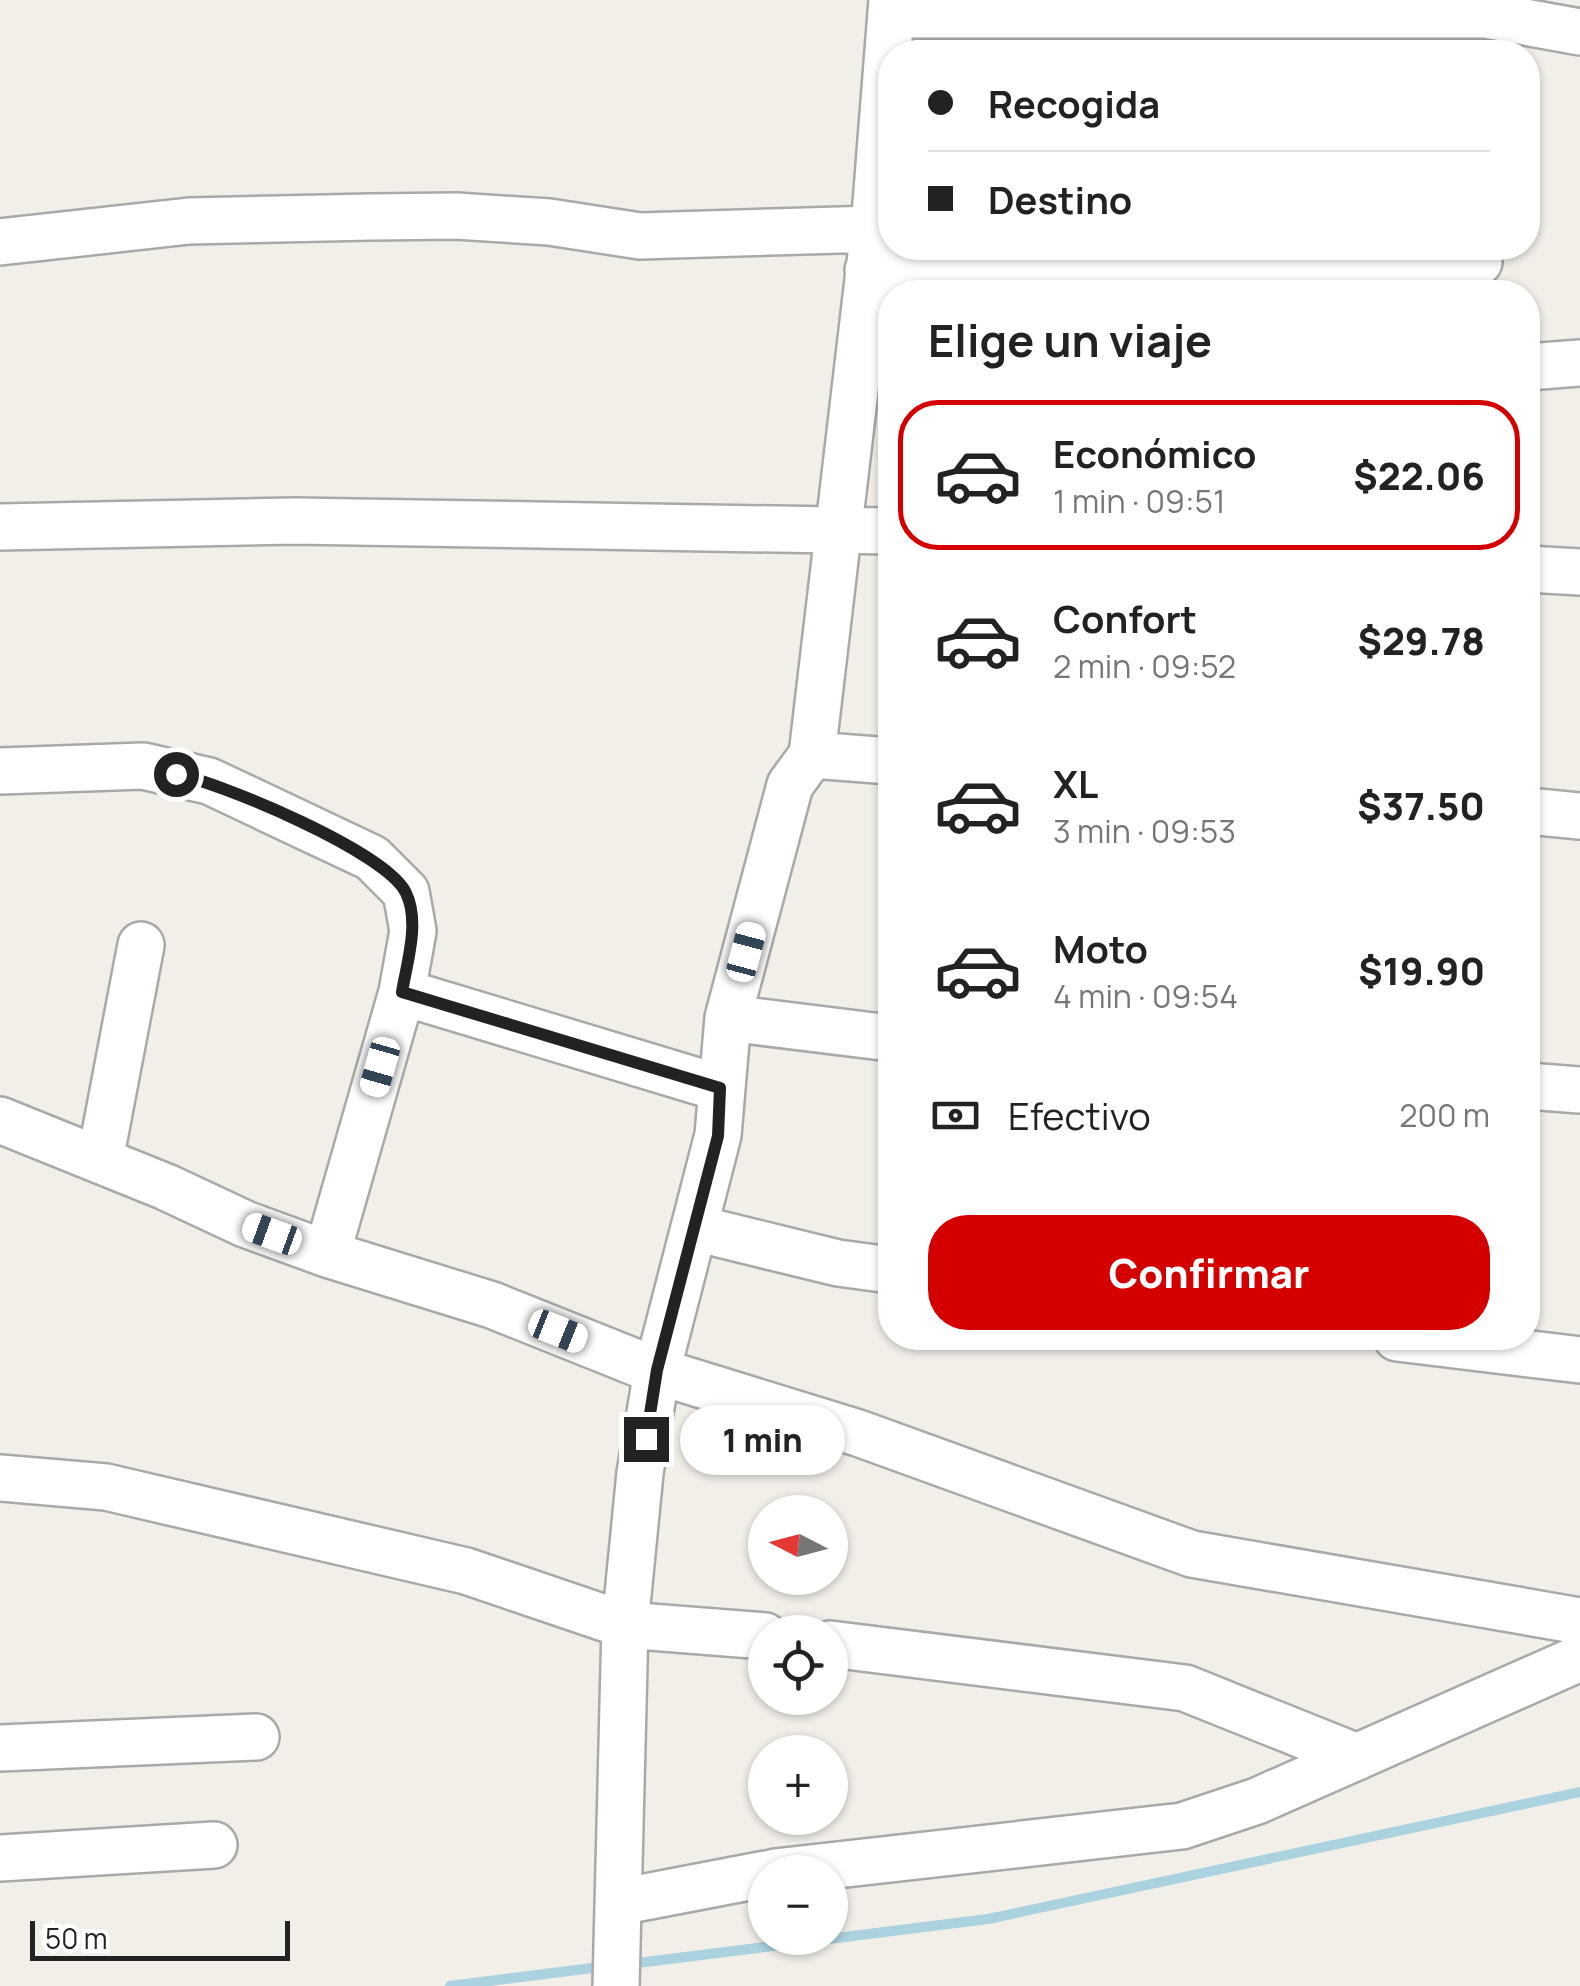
<!DOCTYPE html>
<html lang="es">
<head>
<meta charset="utf-8">
<style>
  body { margin:0; font-family:Manrope,sans-serif; background:#f6f6f6; color:#222; height:100vh; display:flex; flex-direction:column; font-size:38px; white-space:nowrap }
  * { box-sizing:border-box; margin:0 }
  p { font-size:32px; color:#767676 }
  .icon { flex:none; width:55px; height:55px; fill:none; stroke:currentColor; stroke-width:2; stroke-linecap:round; stroke-linejoin:round }
  .map { position:relative; flex:1; overflow:hidden }
  .side { position:absolute; left:878px; top:280px; width:662px; height:1070px; display:flex; flex-direction:column; background:#fff; border-radius:40px; box-shadow:0 2px 8px #0004 }
  .side>* { flex:none }
  .top-card { position:absolute; left:878px; top:40px; width:662px; height:220px; border-radius:40px; box-shadow:0 2px 8px #0004; display:grid; align-content:center; height:220px; padding:0 50px; background:#fff }
  .needle { width:65px; rotate:276deg }
  .buttons { position:absolute; left:748px; top:1495px; display:grid; gap:20px }
  .buttons a { display:grid; place-items:center; width:100px; height:100px; border-radius:50%; background:#fff; box-shadow:0 2px 8px #0004; font-size:50px }
  .scale { position:absolute; left:30px; bottom:25px; width:260px; box-sizing:border-box; padding-left:10px; border:5px solid #222; border-top:0; font-size:28px; line-height:35px; white-space:nowrap; color:#222; -webkit-text-stroke:8px #fff; paint-order:stroke }
  .end { position:absolute; width:45px; height:45px; margin:-22px; border:12px solid #222; background:#fff; box-shadow:0 0 0 5px #fff }
  .from { border-radius:50% }
  .bubble { position:absolute; height:70px; border-radius:35px; background:#fff; box-shadow:0 2px 8px #0004; font-size:32px; font-weight:800; line-height:70px; text-align:center }
  .car { position:absolute; width:30px; height:60px; margin:-30px -15px; border-radius:12px; box-shadow:0 0 8px 2px #0007; background:linear-gradient(#fff 24%,#345 0 40%,#fff 0 76%,#345 0 86%,#fff 0) }
  .top-card b { display:flex; align-items:center; gap:35px; height:95px; font-size:38px }
  .top-card b+b { border-top:2px solid #e0e0e0 }
  .top-card i { width:25px; height:25px; background:#222 }
  ul { padding:0; list-style:none }
  li { display:flex; align-items:center; gap:30px; height:150px; margin:0 20px 15px; padding:0 30px; border:5px solid transparent; border-radius:40px }
  li div { flex:1 }
  li b { display:block; font-size:38px }
  li em { font-style:normal; font-weight:800 }
  li.selected { border-color:#d40000 }
  li>.icon { width:90px; height:90px; stroke-width:1.5 }
  h2 { padding:0 50px; font-size:45px; line-height:120px }
  .pay { display:flex; align-items:center; gap:25px; height:110px; padding:0 50px; font-size:38px }
  .pay p { margin-inline-start:auto }
  .button { display:flex; gap:20px; margin-top:auto; padding:20px 50px }
  .button a { flex:1; height:115px; border-radius:40px; background:#d40000; color:#fff; font-size:40px; font-weight:800; line-height:115px; text-align:center }
  .map>svg:first-child { display:block }
</style>
</head>
<body>
<div class="map">
<svg width="1580" height="1986" viewBox="0 0 1580 1986">
  <rect width="100%" height="100%" fill="#f2efe9"/>
  <g fill="none" stroke-linecap="round" stroke-linejoin="round">
    <!-- stream -->
    <path stroke="#aad3df" stroke-width="10" d="M630,1964l358,-45 592,-127
      M450,1986l158,-20"/>
    <!-- minor casing -->
    <g stroke="#a9a9a9" stroke-width="50">
      <path id="minor" d="M891,15h595l94,17
        M0,242l189,-21 182,-4 85,-1 93,6 91,14 234,-7
        M868,270l436,5 175,-13
        M1528,367l52,-4
        M0,527l295,-6 595,10
        M1528,569l52,3
        M812,755l78,6
        M0,771l143,-5 66,15 163,77 34,34 7,39 -11,61 -75,262
        M1528,811l52,5
        M402,992l318,96
        M728,1018l162,20
        M1528,1086l52,4
        M0,1120l166,67 79,37 82,30 165,51 165,66 201,62 334,121 388,67
        M100,1160l41,-215
        M695,1228l143,35 52,7
        M1397,1338l183,22
        M0,1478l106,9 360,84 159,54 140,11
        M830,1644l355,44 172,69
        M0,1748l256,-11
        M0,1858l214,-13
        M775,1872l407,-46 75,-25 323,-143
        M619,1902l146,-28
        M616,1986l9,-361 15,-152 17,-102 61,-236 10,-117 62,-233 22,-30 62,-526 18,-229"/>
    </g>
    <!-- minor -->
    <use href="#minor" stroke="#fff" stroke-width="45"/>
  </g>
  <g fill="none" stroke-linecap="round" stroke-linejoin="round">
    <!-- route -->
    <path stroke="#222" stroke-width="12" d="M176,774c45,9 211,78 230,119 14,29 1,69 -4,99l318,96 -2,48 -61,234 -11,69"/>
  </g>
</svg>
<div class="buttons">
<a><svg class="needle" viewBox="-14 -14 28 28"><path d="M0-13l5 13h-10z" fill="#e53935"/><path d="M0 13l5-13h-10z" fill="#767676"/></svg></a>
<a><svg class="icon" aria-label="locate" viewBox="0 0 24 24"><circle cx="12" cy="12" r="6"/><path d="M12 2v4M12 18v4M2 12h4M18 12h4"/></svg></a>
<a>+</a>
<a>−</a>
</div>
<div class="scale">50 m</div>
<i class="end from" style="left:176px;top:774px"></i>
<i class="end" style="left:646px;top:1439px"></i>
<div class="bubble" style="left:680px;top:1405px;width:165px">1 min</div>
<i class="car" style="left:746px;top:952px;rotate:15deg"></i>
<i class="car" style="left:380px;top:1067px;rotate:196deg"></i>
<i class="car" style="left:272px;top:1234px;rotate:290deg"></i>
<i class="car" style="left:558px;top:1331px;rotate:112deg"></i>
<div class="top-card">
<b><i class="from"></i>Recogida</b>
<b><i></i>Destino</b>
</div>
<section class="side">
<h2>Elige un viaje</h2>
<ul>
<li class="selected"><svg class="icon" aria-label="car" viewBox="0 0 24 24"><path d="M5 17H2v-5l4-1 3-4h7l3 4 3 1v5h-3M9 17h6M6 11h13"/><circle cx="7" cy="17" r="2"/><circle cx="17" cy="17" r="2"/></svg><div><b>Económico</b><p>1 min · 09:51</p></div><em>$22.06</em></li>
<li><svg class="icon" aria-label="car" viewBox="0 0 24 24"><path d="M5 17H2v-5l4-1 3-4h7l3 4 3 1v5h-3M9 17h6M6 11h13"/><circle cx="7" cy="17" r="2"/><circle cx="17" cy="17" r="2"/></svg><div><b>Confort</b><p>2 min · 09:52</p></div><em>$29.78</em></li>
<li><svg class="icon" aria-label="car" viewBox="0 0 24 24"><path d="M5 17H2v-5l4-1 3-4h7l3 4 3 1v5h-3M9 17h6M6 11h13"/><circle cx="7" cy="17" r="2"/><circle cx="17" cy="17" r="2"/></svg><div><b>XL</b><p>3 min · 09:53</p></div><em>$37.50</em></li>
<li><svg class="icon" aria-label="car" viewBox="0 0 24 24"><path d="M5 17H2v-5l4-1 3-4h7l3 4 3 1v5h-3M9 17h6M6 11h13"/><circle cx="7" cy="17" r="2"/><circle cx="17" cy="17" r="2"/></svg><div><b>Moto</b><p>4 min · 09:54</p></div><em>$19.90</em></li>
</ul>
<div class="pay"><svg class="icon" aria-label="cash" viewBox="0 0 24 24"><path d="M3 7h18v10H3z"/><circle cx="12" cy="12" r="2"/></svg>Efectivo<p>200 m</p></div>
<div class="button"><a>Confirmar</a></div>
</section>
</div>
</body>
</html>
